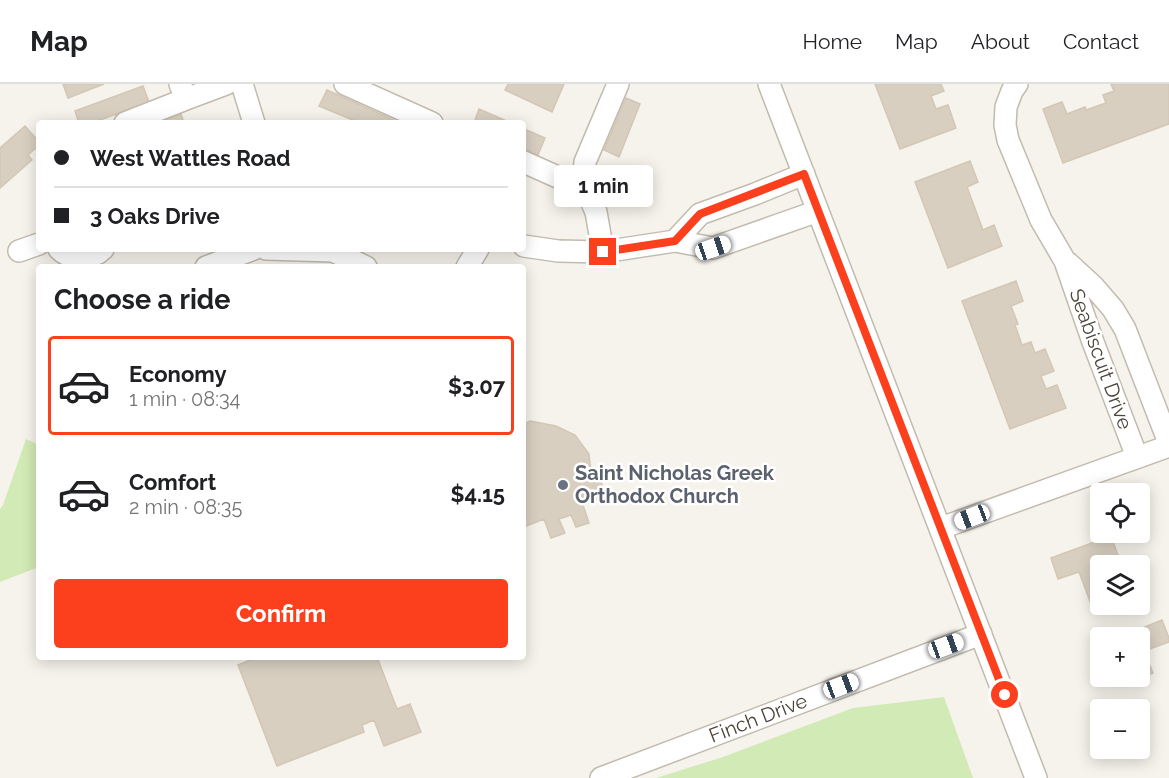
<!DOCTYPE html>
<html lang="en">
<head>
<meta charset="utf-8">
<style>
  body { margin:0; font-family:Raleway,sans-serif; background:#f2f2f2; color:#202124; height:100vh; display:flex; flex-direction:column; font-size:22px; white-space:nowrap }
  * { box-sizing:border-box; margin:0 }
  p { font-size:20px; color:#757577 }
  .icon { flex:none; width:33px; height:33px; fill:none; stroke:currentColor; stroke-width:2; stroke-linecap:round; stroke-linejoin:round }
  .map { position:relative; flex:1; overflow:hidden }
  .details { position:absolute; left:36px; top:180px; width:490px; height:396px; display:flex; flex-direction:column; background:#fff; border-radius:6px; box-shadow:0 3px 15px #0003 }
  .details>* { flex:none }
  .top-card { position:absolute; left:36px; top:36px; width:490px; height:132px; border-radius:6px; box-shadow:0 3px 15px #0003; display:grid; align-content:center; height:132px; padding:0 18px; background:#fff }
  .buttons { position:absolute; left:1090px; top:399px; display:grid; gap:12px }
  .buttons a { display:grid; place-items:center; width:60px; height:60px; border-radius:6px; background:#fff; box-shadow:0 3px 15px #0003; font-size:30px }
  .end { position:absolute; width:27px; height:27px; margin:-14px; border:8px solid #fc3f1d; background:#fff; box-shadow:0 0 0 3px #fff }
  .from { border-radius:50% }
  .bubble { position:absolute; height:42px; border-radius:6px; background:#fff; box-shadow:0 3px 15px #0003; font-size:20px; font-weight:700; line-height:42px; text-align:center }
  .car { position:absolute; width:18px; height:36px; margin:-18px -9px; border-radius:8px; box-shadow:0 0 4px 2px #0007; background:linear-gradient(#fff 24%,#345 0 40%,#fff 0 76%,#345 0 86%,#fff 0) }
  .top-card b { display:flex; align-items:center; gap:21px; height:57px; font-size:22px }
  .top-card b+b { border-top:2px solid #e0e0e0 }
  .top-card i { width:15px; height:15px; background:#202124 }
  ul { padding:0; list-style:none }
  li { display:flex; align-items:center; gap:18px; height:99px; margin:0 12px 9px; padding:0 6px; border:3px solid transparent; border-radius:6px }
  li div { flex:1 }
  li b { display:block; font-size:22px }
  li em { font-style:normal; font-weight:700 }
  li.current { border-color:#fc3f1d }
  li>.icon { width:54px; height:54px; stroke-width:1.5 }
  h2 { padding:0 18px; font-size:27px; line-height:72px }
  .action { display:flex; gap:12px; margin-top:auto; padding:12px 18px }
  .action a { flex:1; height:69px; border-radius:6px; background:#fc3f1d; color:#fff; font-size:24px; font-weight:700; line-height:69px; text-align:center }
  header { display:flex; align-items:center; gap:36px; box-sizing:border-box; height:84px; padding:0 30px; background:#fff; border-bottom:2px solid #e0e0e0 }
  header strong { font-size:28px }
  nav { display:flex; gap:33px; margin-inline-start:auto; font-size:21px }
  .map>svg:first-child { display:block }
</style>
</head>
<body>
<header>
<strong>Map</strong>
<nav><a>Home</a><a>Map</a><a>About</a><a>Contact</a></nav>
</header>
<div class="map">
<svg width="1169" height="694" viewBox="0 0 1169 694">
  <rect width="100%" height="100%" fill="#f6f3ec"/>
  <!-- green -->
  <path fill="#d2eab5" d="M26,355l13,6v122l-39,15v-73l3,-4z
    M944,613l29,81h-317l67,-21 130,-49z"/>
  <!-- building -->
  <path fill="#d8cfc1" stroke="#d3c7b4" stroke-width="1.5" d="M63,0h41l-36,14z
    M508,0h56l-12,28 -47,-22z
    M875,0h66l3,7 -13,5 5,13 12,-4 8,23 -56,21z
    M1111,0h58v40l-106,39 -20,-54 19,-7 5,12 18,-7 1,3 20,-7 -3,-8 11,-4z
    M143,2l6,16 -57,21h-13l-4,-12z
    M327,6l73,33h-40l-41,-17z
    M626,14l14,6 -21,53 -15,-7z
    M479,25l32,14h-37z
    M181,30l3,9h-27z
    M25,42l14,16v3l-11,10 4,5 -32,28v-40z
    M524,45l21,9 -7,17 -14,-7z
    M970,77l8,21 -11,5 16,43 11,-5 8,21 -54,22 -33,-86z
    M1016,197l7,20 -12,5 7,18 -3,1 7,20 9,-3 4,11 10,-4 9,22 -13,5 5,13 11,-4 9,23 -56,21 -48,-128z
    M530,337l26,5 19,9 14,19 2,20 6,-3 9,25 -23,9 6,18 -13,4 -5,-12 -12,4 6,14 -14,5 -7,-19 -20,8v-103z
    M1111,452l11,30h-21v38h5l-13,5 -14,-37 -21,7 -7,-21z
    M1162,536l7,18v4l-25,9 9,22 -23,9 -3,-6h13v-38h-22z
    M258,573h119l20,52 13,-5 11,28 -37,14 -10,-26 -12,5 2,7 -87,34 -39,-101z"/>
  <g fill="none" stroke-linecap="round" stroke-linejoin="round">
    <!-- minor casing -->
    <g stroke="#c2bbae" stroke-width="24">
      <path id="minor" d="M180,0l6,15 40,-15
        M242,0l12,39
        M345,0l87,39
        M769,0l267,694
        M1017,0l-5,7 -6,16 -1,18 3,15 33,80 24,41 28,81 44,115
        M125,39l61,-24
        M524,78l38,17 21,3 13,30 7,40
        M583,98l2,-20 33,-78
        M675,157l25,-27 55,-20 49,-20
        M524,162l34,5 45,1 72,-11 38,7 105,-37
        M59,165c11,12 33,11 44,0
        M266,165l67,2 33,16
        M19,167l20,-7
        M1068,179l26,24 19,22 12,20 44,114
        M206,183l48,-18
        M467,183l11,-18
        M941,444l228,-82
        M601,694l380,-144"/>
    </g>
    <!-- minor -->
    <use href="#minor" stroke="#fff" stroke-width="21"/>
  </g>
  <g fill="none" stroke-linecap="round" stroke-linejoin="round">
    <!-- route -->
    <path stroke="#fc3f1d" stroke-width="8" d="M603,168l72,-11 25,-27 104,-40 201,521"/>
  </g>
  <!-- markers -->
  <circle fill="#6b7280" stroke="#fff" stroke-width="2" cx="563" cy="401" r="6"/>
  <g text-anchor="middle" dominant-baseline="central" stroke-width="5" stroke-linejoin="round" paint-order="stroke">
    <!-- street labels -->
    <g font-size="20" fill="#4b4439" stroke="#fff">
      <text transform="translate(1101 275) rotate(70)">Seabiscuit Drive</text>
      <text transform="translate(758 634) rotate(-21)">Finch Drive</text>
    </g>
    <!-- worship labels -->
    <g font-size="20" font-weight="bold" fill="#5b616d" stroke="#fff" text-anchor="start">
      <text x="575" y="389">Saint Nicholas Greek<tspan x="575" dy="23">Orthodox Church</tspan></text>
    </g>
  </g>
</svg>
<div class="buttons">
<a><svg class="icon" aria-label="locate" viewBox="0 0 24 24"><circle cx="12" cy="12" r="6"/><path d="M12 2v4M12 18v4M2 12h4M18 12h4"/></svg></a>
<a><svg class="icon" aria-label="layers" viewBox="0 0 24 24"><path d="M12 4l9 5-9 5-9-5zM3 14l9 5 9-5"/></svg></a>
<a>+</a>
<a>−</a>
</div>
<i class="end from" style="left:1005px;top:611px"></i>
<i class="end" style="left:603px;top:168px"></i>
<div class="bubble" style="left:554px;top:81px;width:99px">1 min</div>
<i class="car" style="left:713px;top:164px;rotate:71deg"></i>
<i class="car" style="left:972px;top:433px;rotate:249deg"></i>
<i class="car" style="left:946px;top:562px;rotate:70deg"></i>
<i class="car" style="left:841px;top:602px;rotate:69deg"></i>
<div class="top-card">
<b><i class="from"></i>West Wattles Road</b>
<b><i></i>3 Oaks Drive</b>
</div>
<section class="details">
<h2>Choose a ride</h2>
<ul>
<li class="current"><svg class="icon" aria-label="car" viewBox="0 0 24 24"><path d="M5 17H2v-5l4-1 3-4h7l3 4 3 1v5h-3M9 17h6M6 11h13"/><circle cx="7" cy="17" r="2"/><circle cx="17" cy="17" r="2"/></svg><div><b>Economy</b><p>1 min · 08:34</p></div><em>$3.07</em></li>
<li><svg class="icon" aria-label="car" viewBox="0 0 24 24"><path d="M5 17H2v-5l4-1 3-4h7l3 4 3 1v5h-3M9 17h6M6 11h13"/><circle cx="7" cy="17" r="2"/><circle cx="17" cy="17" r="2"/></svg><div><b>Comfort</b><p>2 min · 08:35</p></div><em>$4.15</em></li>
</ul>
<div class="action"><a>Confirm</a></div>
</section>
</div>
</body>
</html>
